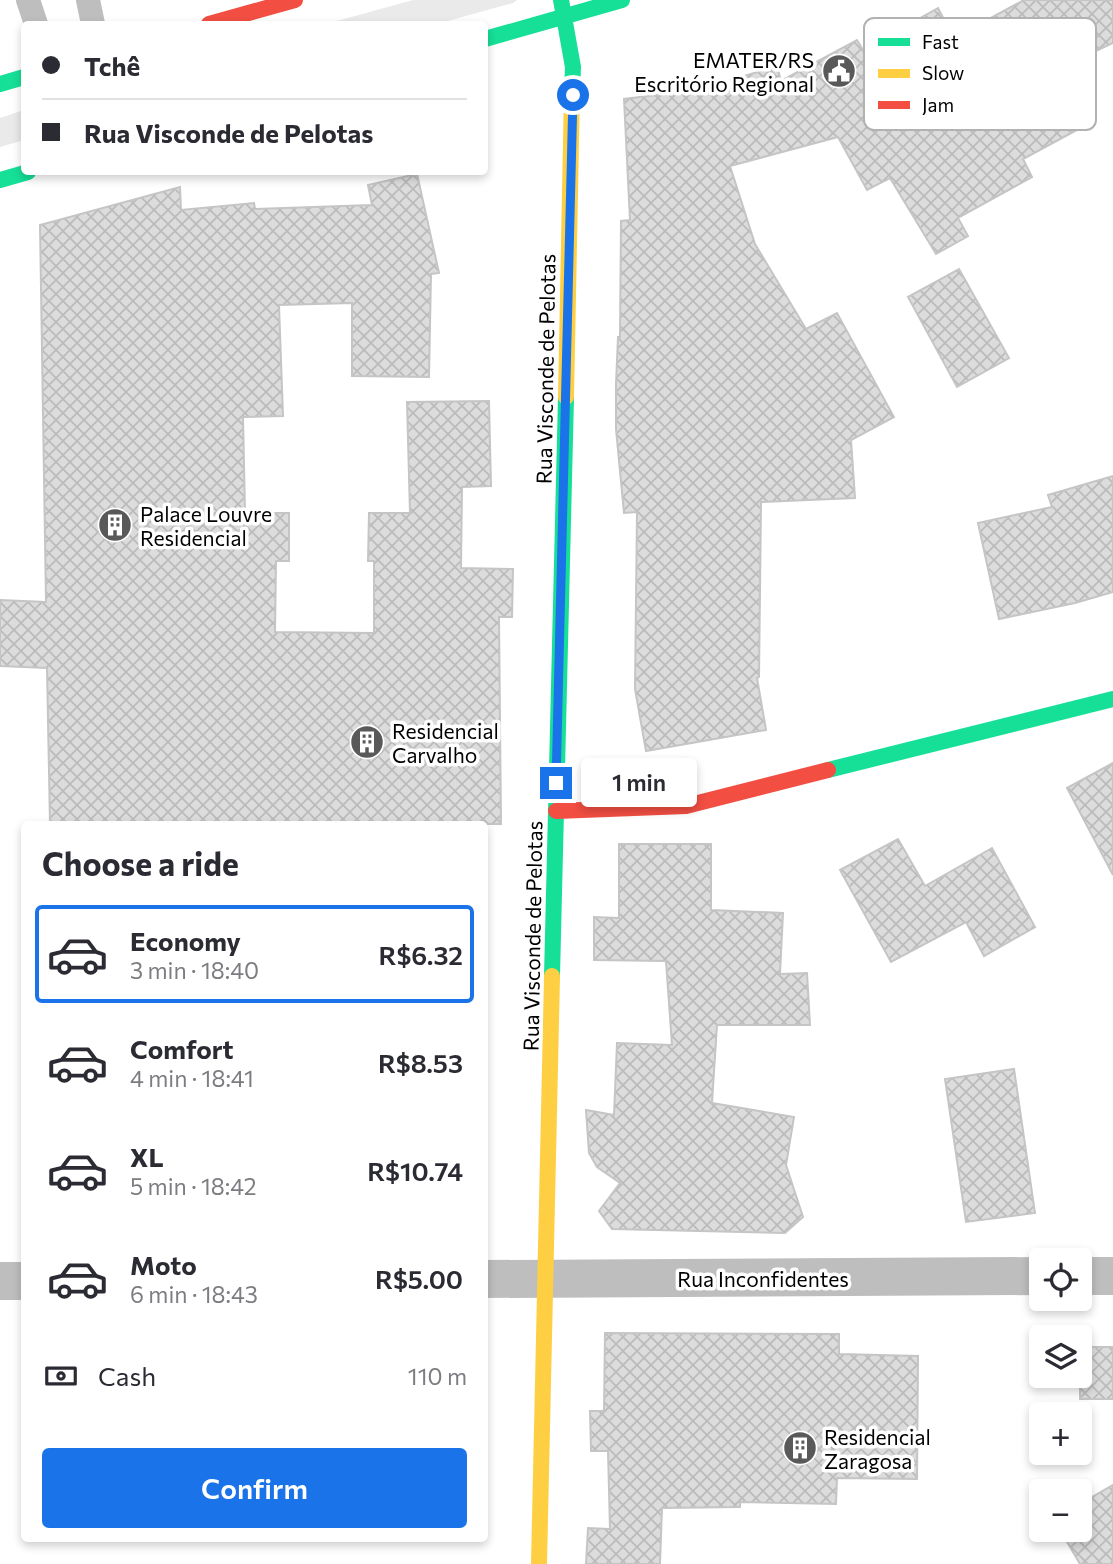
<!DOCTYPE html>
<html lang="en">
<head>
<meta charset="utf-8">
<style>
  body { margin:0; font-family:Commissioner,sans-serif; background:#f2f2f3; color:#2b2b33; height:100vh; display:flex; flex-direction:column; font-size:26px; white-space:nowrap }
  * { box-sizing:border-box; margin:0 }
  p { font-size:23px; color:#7c7c81 }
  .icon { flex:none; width:38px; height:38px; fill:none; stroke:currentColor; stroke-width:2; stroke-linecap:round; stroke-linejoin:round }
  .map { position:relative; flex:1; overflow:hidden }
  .drawer { position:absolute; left:21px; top:821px; width:467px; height:721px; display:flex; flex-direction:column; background:#fff; border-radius:7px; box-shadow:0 4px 10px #0003 }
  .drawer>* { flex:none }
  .hud { position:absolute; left:21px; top:21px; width:467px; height:154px; border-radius:7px; box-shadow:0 4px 10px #0003; display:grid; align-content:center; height:154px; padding:0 21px; background:#fff }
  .controls { position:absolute; left:1029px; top:1248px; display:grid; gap:14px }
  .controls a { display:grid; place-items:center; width:63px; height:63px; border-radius:7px; background:#fff; box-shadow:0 4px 10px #0003; font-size:35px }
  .end { position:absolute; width:32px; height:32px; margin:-16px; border:9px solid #1a73e8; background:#fff; box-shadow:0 0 0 4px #fff }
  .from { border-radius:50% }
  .bubble { position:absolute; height:49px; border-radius:7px; background:#fff; box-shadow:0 4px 10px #0003; font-size:23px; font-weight:600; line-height:49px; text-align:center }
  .hud b { display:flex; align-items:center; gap:24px; height:66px; font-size:26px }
  .hud b+b { border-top:2px solid #e1e1e2 }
  .hud i { width:18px; height:18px; background:#2b2b33 }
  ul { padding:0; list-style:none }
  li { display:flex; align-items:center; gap:21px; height:98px; margin:0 14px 10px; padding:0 7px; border:4px solid transparent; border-radius:7px }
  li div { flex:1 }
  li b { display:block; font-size:26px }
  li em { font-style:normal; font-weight:600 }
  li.current { border-color:#1a73e8 }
  li>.icon { width:63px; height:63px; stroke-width:1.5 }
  h2 { padding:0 21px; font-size:32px; line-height:84px }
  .pay { display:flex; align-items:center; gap:18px; height:77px; padding:0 21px; font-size:26px }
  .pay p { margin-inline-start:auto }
  .cta { display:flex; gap:14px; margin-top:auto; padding:14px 21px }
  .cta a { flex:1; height:80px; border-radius:7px; background:#1a73e8; color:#fff; font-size:28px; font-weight:600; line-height:80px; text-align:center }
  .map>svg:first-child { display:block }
</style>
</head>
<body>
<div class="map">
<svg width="1113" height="1564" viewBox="0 0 1113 1564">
  <defs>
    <pattern id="building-cross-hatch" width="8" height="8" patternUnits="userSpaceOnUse" patternTransform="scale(1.75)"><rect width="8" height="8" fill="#dcdcdc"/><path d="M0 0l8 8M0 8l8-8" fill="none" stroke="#bbb"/></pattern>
  </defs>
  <rect width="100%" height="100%" fill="#fff"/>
  <!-- green -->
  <path fill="#eaeaea" d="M413,0h104l-4,3 -76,21h-111z
    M24,110v30l-24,7v-29z"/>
  <!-- building -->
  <path fill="url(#building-cross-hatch)" stroke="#c5c5c5" stroke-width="2" d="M1024,0h89v43l-55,26 30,55 -65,35 9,18 -74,41 10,18 -32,18 -46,-76 -23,12 -29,-53 -108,29 25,78 51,85 31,-16 57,104 -43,23 4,58 -94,4 -2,175 -2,1 9,52 -120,21 -11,-62 2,-177 -13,1 -8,-84v-45l2,-47h2l1,-116 9,-1 -6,-121 109,-13 -2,-6 46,-14 4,15 76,-41 6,10 75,-42 16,30z
    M417,174l22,99 -8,1 -2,103 -77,-1v-73l-73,2 4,111 -40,1 2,96h44v48h-13l-1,71 99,1v-72h-6l1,-48h41l-3,-111 82,-1 2,85 -29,1 -1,81 52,1 -1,48h-13l2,207h-451l-3,-156 -47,-2v-66l46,2 -6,-377 140,-38 1,23 73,-7 1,6 117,-4 -4,-20z
    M959,269l50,89 -52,29 -49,-90z
    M1113,476v116l-38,11 -76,16 -21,-96 74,-16 -4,-12z
    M1113,763v112l-46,-87z
    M898,839l27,47 67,-38 43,79 -51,29 -18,-34 -75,40 -51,-92z
    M619,844h92v66l72,3 -3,61 27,-1 3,52h-93l-5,78 82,14 -8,48 17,52 -18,16 -173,-4 -13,-18 21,-28 -23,-16 -8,-14 -3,-43 28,5 3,-72 55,2 -6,-84 -72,-1v-43l25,1z
    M1014,1069l21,144 -69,9 -21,-143z
    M605,1333l234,1v20l79,2 -1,123 -80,-1 -1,26 -96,-2v5l-78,1 -2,56h-74l2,-36 22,1 -2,-78h-17l-1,-40h14z
    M1080,1347h33v52h-33z
    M1113,1485v79h-33l-20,-34h20v-26z"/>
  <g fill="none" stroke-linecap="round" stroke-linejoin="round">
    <!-- lane -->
    <path stroke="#bebebe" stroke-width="24" d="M28,0l8,24
      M88,0l5,24"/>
    <!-- street -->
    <path stroke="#bebebe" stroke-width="38" d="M1080,1276h33
      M485,1279l556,-3
      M0,1281h24"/>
    <!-- fast -->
    <path stroke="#16e098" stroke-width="16" d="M561,0l12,67 -1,24
      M485,39l137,-39
      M0,84l24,-7
      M0,180l28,-8
      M828,770l285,-71
      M552,976l14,-579"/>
    <!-- slow -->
    <path stroke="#ffcf43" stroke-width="16" d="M566,397l6,-306
      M539,1564l13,-588"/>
    <!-- jam -->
    <path stroke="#f24e42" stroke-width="16" d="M209,24l86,-24
      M556,811l130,-5 142,-36"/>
  </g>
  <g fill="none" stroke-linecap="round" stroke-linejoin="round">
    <!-- route -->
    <path stroke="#1a73e8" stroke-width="9" d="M556,783l17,-688"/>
  </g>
  <!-- icons -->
  <defs>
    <g id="civic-disc" transform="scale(1.75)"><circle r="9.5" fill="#595959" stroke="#fff"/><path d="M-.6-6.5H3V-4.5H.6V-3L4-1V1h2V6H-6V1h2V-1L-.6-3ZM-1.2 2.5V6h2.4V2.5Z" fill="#fff"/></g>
    <g id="building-disc" transform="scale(1.75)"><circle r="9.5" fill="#595959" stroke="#fff"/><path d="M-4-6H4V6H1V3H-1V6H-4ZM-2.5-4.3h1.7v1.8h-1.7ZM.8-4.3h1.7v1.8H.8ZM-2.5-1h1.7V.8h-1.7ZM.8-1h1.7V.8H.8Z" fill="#fff"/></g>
  </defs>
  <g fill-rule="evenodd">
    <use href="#civic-disc" x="839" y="71"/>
    <use href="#building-disc" x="115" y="525"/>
    <use href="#building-disc" x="367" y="742"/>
    <use href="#building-disc" x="800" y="1448"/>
  </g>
  <g text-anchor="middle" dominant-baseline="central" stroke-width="7" stroke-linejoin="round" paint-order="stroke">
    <!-- poi labels -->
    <g font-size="21" fill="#000" stroke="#fff" text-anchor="start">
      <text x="814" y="59" text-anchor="end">EMATER/RS<tspan x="814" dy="24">Escritório Regional</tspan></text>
      <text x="140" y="513">Palace Louvre<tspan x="140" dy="24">Residencial</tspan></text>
      <text x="392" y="730">Residencial<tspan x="392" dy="24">Carvalho</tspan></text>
      <text x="824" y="1436">Residencial<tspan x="824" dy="24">Zaragosa</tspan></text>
    </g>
    <!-- street labels -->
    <g font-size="21" fill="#000" stroke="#fff">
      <text transform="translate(545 369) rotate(-89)">Rua Visconde de Pelotas</text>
      <text transform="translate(532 936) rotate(-89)">Rua Visconde de Pelotas</text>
      <text x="763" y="1278">Rua Inconfidentes</text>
    </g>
  </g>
  <!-- legend -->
  <rect x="864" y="18" width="232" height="112" rx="10" fill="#fff" stroke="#b2b2b2" stroke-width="2"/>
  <rect x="878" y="38" width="32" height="8" fill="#16e098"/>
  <rect x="878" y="69" width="32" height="9" fill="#ffcf43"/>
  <rect x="878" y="101" width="32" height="8" fill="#f24e42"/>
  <g font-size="19" fill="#000">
    <text x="922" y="49">Fast</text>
    <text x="922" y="80">Slow</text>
    <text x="922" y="112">Jam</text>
  </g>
</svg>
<div class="controls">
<a><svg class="icon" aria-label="locate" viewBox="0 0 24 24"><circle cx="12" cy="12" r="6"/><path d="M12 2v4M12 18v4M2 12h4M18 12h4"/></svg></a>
<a><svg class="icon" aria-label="layers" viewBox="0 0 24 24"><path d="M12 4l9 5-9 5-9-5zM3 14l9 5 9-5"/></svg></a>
<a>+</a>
<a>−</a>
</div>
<i class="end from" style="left:573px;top:95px"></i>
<i class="end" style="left:556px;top:783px"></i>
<div class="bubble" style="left:581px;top:758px;width:116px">1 min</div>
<div class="hud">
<b><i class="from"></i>Tchê</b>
<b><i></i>Rua Visconde de Pelotas</b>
</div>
<section class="drawer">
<h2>Choose a ride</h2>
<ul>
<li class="current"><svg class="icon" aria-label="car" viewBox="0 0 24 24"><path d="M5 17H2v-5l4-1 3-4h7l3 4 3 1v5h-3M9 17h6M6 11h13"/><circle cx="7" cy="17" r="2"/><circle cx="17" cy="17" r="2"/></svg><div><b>Economy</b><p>3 min · 18:40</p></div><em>R$6.32</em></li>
<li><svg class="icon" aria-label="car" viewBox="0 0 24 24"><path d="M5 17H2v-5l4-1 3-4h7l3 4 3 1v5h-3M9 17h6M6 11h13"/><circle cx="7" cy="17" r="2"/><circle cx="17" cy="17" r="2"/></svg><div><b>Comfort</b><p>4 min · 18:41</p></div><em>R$8.53</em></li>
<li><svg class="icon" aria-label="car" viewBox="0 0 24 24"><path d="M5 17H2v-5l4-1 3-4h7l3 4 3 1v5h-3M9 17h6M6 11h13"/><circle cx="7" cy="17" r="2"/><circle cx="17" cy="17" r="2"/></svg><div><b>XL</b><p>5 min · 18:42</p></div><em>R$10.74</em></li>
<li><svg class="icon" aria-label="car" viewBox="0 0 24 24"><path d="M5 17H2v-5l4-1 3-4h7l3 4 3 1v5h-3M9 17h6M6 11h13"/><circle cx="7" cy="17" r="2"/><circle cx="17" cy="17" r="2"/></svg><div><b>Moto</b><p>6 min · 18:43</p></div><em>R$5.00</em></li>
</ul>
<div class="pay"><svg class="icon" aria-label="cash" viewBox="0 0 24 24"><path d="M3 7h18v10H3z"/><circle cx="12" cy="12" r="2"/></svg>Cash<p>110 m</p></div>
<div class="cta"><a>Confirm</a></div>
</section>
</div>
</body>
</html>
